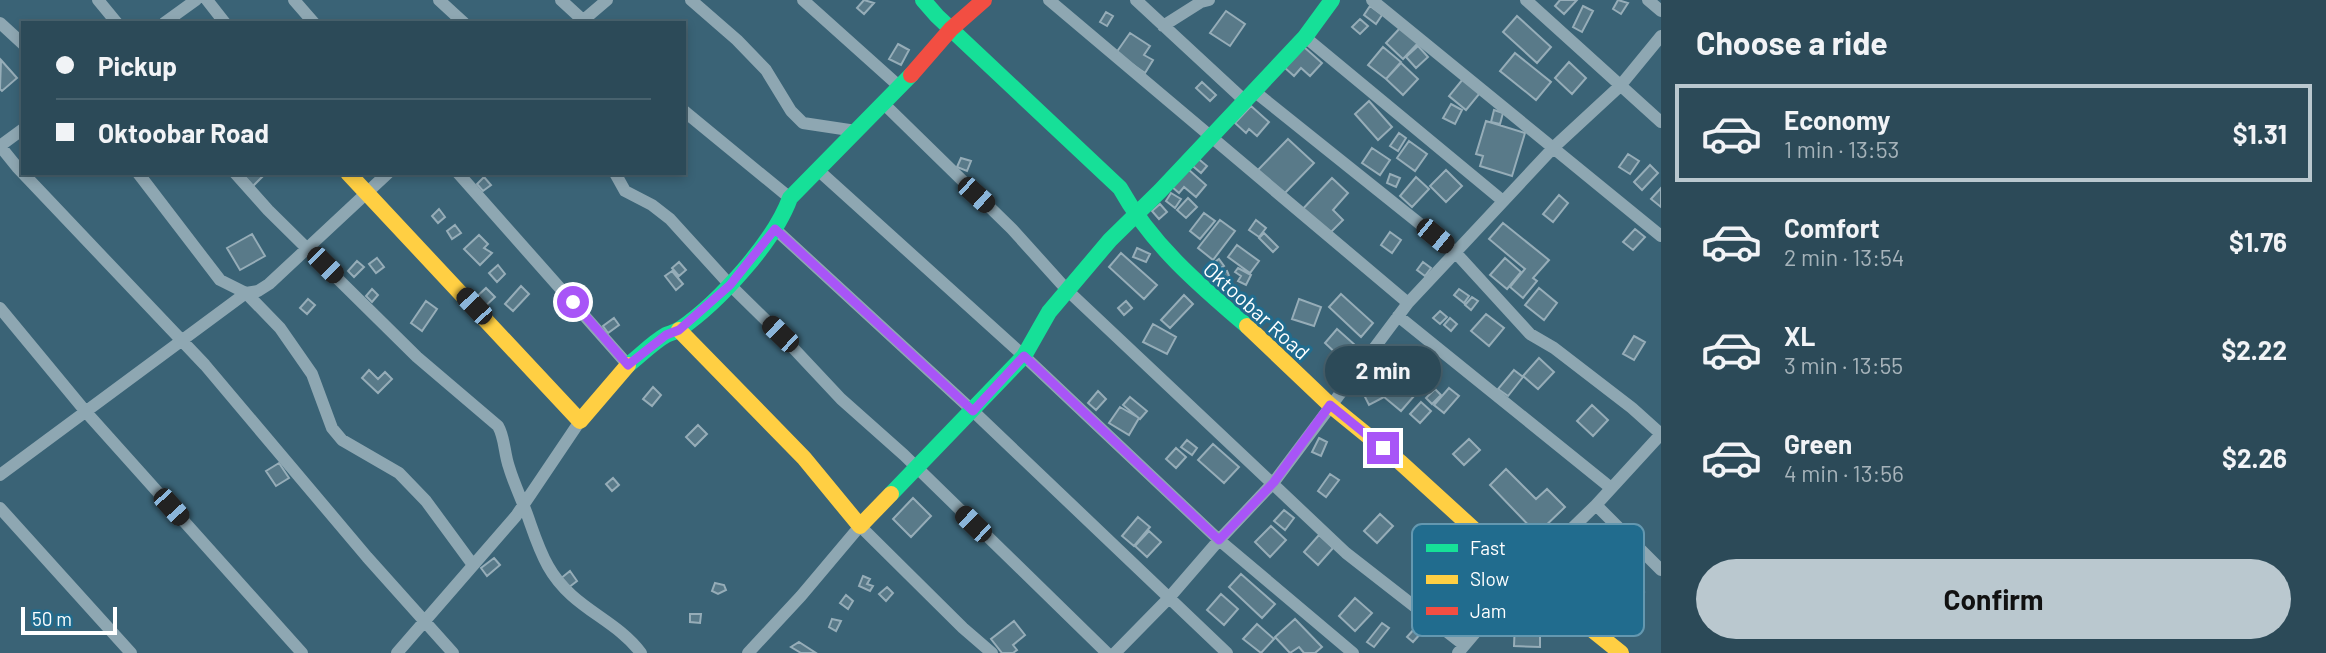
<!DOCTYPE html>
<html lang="en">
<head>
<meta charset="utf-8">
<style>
  body { margin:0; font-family:Barlow,sans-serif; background:#34515e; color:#f1f3f6; height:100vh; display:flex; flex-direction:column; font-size:26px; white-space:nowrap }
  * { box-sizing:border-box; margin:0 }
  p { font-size:23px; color:#a6b3ba }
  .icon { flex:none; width:38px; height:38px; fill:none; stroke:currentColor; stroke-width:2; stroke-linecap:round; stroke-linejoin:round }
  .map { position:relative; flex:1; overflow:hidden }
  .panel { display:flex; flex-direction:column; background:#2c4a58; width:665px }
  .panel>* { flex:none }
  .top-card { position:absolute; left:21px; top:21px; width:665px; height:154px; border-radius:0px; box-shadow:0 4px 10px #0003,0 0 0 2px #48626e; display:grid; align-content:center; height:154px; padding:0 35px; background:#2c4a58 }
  .scale { position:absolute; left:21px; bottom:18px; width:96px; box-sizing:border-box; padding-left:7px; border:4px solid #fff; border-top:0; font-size:19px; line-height:24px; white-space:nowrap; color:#fff; -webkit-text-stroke:5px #216c8e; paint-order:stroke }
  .end { position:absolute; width:32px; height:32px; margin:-16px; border:9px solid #a855f7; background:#fff; box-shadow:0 0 0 4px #fff }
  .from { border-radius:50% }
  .bubble { position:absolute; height:49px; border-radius:24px; background:#2c4a58; box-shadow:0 4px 10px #0003,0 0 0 2px #48626e; font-size:23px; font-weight:700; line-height:49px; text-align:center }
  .car { position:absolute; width:21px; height:42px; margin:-21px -10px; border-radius:9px; box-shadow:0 0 5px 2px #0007; background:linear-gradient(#222 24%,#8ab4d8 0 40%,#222 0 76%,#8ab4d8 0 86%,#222 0) }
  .top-card b { display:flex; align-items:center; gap:24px; height:66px; font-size:26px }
  .top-card b+b { border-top:2px solid #48626e }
  .top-card i { width:18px; height:18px; background:#f1f3f6 }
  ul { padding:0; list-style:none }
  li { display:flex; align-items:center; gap:21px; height:98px; margin:0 14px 10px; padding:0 21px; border:4px solid transparent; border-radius:0px }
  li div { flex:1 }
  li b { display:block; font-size:26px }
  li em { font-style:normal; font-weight:700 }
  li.active { border-color:#bac8cf }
  li>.icon { width:63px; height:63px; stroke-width:1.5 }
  h2 { padding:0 35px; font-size:32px; line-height:84px }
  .action { display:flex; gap:14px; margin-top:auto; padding:14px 35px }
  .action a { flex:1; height:80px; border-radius:42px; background:#bac8cf; color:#111; font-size:28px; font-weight:700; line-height:80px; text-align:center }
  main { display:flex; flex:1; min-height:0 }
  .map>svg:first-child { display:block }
</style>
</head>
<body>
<main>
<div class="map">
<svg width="1661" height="653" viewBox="0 0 1661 653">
  <rect width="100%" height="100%" fill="#3a6376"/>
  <!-- building -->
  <path fill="#597a89" stroke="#96adb8" stroke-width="2" d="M864,0l10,3 -10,11 -7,-6z
    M1560,0h17l-13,14 -9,-8z
    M1618,0l10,3 -7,11 -8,-5z
    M1370,6l12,9 -6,9 -12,-9z
    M1583,6l10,5 -11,21 -9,-5z
    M1226,11l19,13 -15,22 -20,-13z
    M1106,12l7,4 -6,10 -7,-4z
    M1517,16l34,31 -14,16 -34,-31z
    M1360,19l8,7 -8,8 -8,-7z
    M1401,27l17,16 -15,16 -17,-16z
    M1130,33l20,13 -6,9 9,5 -8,13 -29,-20z
    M898,44l11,6 -8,15 -12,-6z
    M1418,46l10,11 -12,11 -10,-11z
    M1304,47l18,16 -12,13 -9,-8 -7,8 -9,-8z
    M1383,47l18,15 -15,17 -18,-14z
    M1515,53l36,29 -15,18 -36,-29z
    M1,60l16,18 -15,13 -2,-2z
    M1569,62l17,16 -14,16 -17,-16z
    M1401,63l17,16 -15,16 -17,-16z
    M1463,79l17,14 -14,17 -17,-14z
    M1202,82l14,13 -6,6 -14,-13z
    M1369,101l23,26 -14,13 -23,-26z
    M1451,104l11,6 -7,14 -12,-6z
    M1251,106l18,16 -12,14 -8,-7 -3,4 -11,-10z
    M1494,110l9,3 -3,11 -9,-2z
    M1486,121l39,12 -13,43 -32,-10 3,-10 -7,-2z
    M1399,133l7,5 -8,13 -8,-5z
    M1288,139l26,24 -33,34 -26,-24z
    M1409,141l18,13 -12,17 -18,-13z
    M1372,148l18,12 -10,15 -18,-12z
    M1628,154l11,7 -9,13 -11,-7z
    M1195,156l12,10 -6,7 -12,-10z
    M961,158l10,3 -4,10 -10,-4z
    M1650,165l8,8 -16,17 -8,-8z
    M1188,169l18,16 -10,12 -12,-10 -5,6 -7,-6z
    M1446,170l16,16 -16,16 -16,-16z
    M241,173h24v1l-12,12z
    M1390,174l10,4 -4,9 -9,-4z
    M484,177l7,8 -8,6 -6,-7z
    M1416,177l13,12 -17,18 -12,-11z
    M1332,178l16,15 -15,17 10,10 -17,17 -27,-24z
    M1661,188v19l-10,-8z
    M1171,193l10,6 -6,9 -9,-7z
    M1559,195l9,8 -15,19 -10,-8z
    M1188,198l9,9 -11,11 -9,-8z
    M1160,204l7,8 -8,7 -7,-8z
    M439,209l6,8 -7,6 -6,-7z
    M1204,213l11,8 -15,18 -10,-8z
    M1220,220l15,11 -22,29 -15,-12z
    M1256,220l10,8 -7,9 -10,-7z
    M1503,223l46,37 -16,18 4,3 -14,17 -13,-11 15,-18 -36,-30z
    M455,225l6,8 -9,6 -5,-8z
    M1635,229l10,8 -12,13 -10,-8z
    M1390,232l11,8 -9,13 -11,-8z
    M1264,233l14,14 -5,5 -14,-14z
    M252,234l13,22 -25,14 -13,-22z
    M479,235l9,9 -4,4 8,5 -12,12 -16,-16z
    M1237,245l22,16 -9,12 -22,-16z
    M1137,248l13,6 -4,8 -13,-5z
    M1121,253l36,32 -13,14 -35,-32z
    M377,258l7,9 -8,6 -7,-9z
    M1505,258l16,14 -14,17 -17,-14z
    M1219,259l5,7 -9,5 -4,-6z
    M357,261l7,6 -10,10 -6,-6z
    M679,262l7,8 -7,6 -7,-8z
    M1423,262l8,6 -6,8 -8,-6z
    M498,265l7,9 -8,8 -8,-9z
    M1238,268l13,7 -5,10 -8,-4 3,-5 -6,-4z
    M672,271l11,13 -7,6 -11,-14z
    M1227,271l5,12 -8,3 -5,-12z
    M521,286l8,8 -16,17 -8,-7z
    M486,288l9,9 -14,13 -9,-9z
    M1539,288l18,15 -13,17 -19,-15z
    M372,289l6,6 -6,7 -6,-6z
    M1459,289l10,7 -5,7 -10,-8z
    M1341,294l32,29 -12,14 -32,-30z
    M1184,295l9,9 -23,24 -9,-8z
    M1472,297l6,4 -7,9 -6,-5z
    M308,299l7,6 -8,9 -7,-6z
    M1299,299l22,8 -7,19 -22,-7z
    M426,301l11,8 -15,22 -11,-8z
    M1126,301l6,7 -8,7 -6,-7z
    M1440,311l7,6 -7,7 -7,-6z
    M1486,314l18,14 -15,18 -18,-15z
    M614,318l5,7 -11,8 -5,-7z
    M1450,318l7,6 -6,7 -7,-6z
    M1153,324l23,13 -9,17 -24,-12z
    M1337,329l18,16 -13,14 -17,-16z
    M1634,336l11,6 -11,18 -11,-6z
    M1405,351l8,8 -12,12 -8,-9z
    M1539,358l15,14 -16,17 -15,-13z
    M369,370l9,9 7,-7 7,7 -14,14 -16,-15z
    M1514,370l9,7 -15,19 -10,-7z
    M1398,382l16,14 -13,15 -17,-14z
    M1376,383l8,14 -15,8 -7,-14z
    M653,387l8,8 -9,11 -9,-7z
    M1449,388l10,8 -15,17 -10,-8z
    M1435,389l6,6 -9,9 -6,-6z
    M1098,391l8,8 -10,11 -8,-7z
    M1130,397l17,14 -7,8 -17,-14z
    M1421,402l10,9 -11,12 -10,-9z
    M1592,405l16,15 -15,16 -16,-15z
    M1120,407l19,11 -10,17 -20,-12z
    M698,425l9,9 -12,12 -9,-9z
    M1319,438l8,4 -6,14 -9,-4z
    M1469,439l11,11 -16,15 -11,-11z
    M1187,440l10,8 -5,7 -11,-8z
    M1213,444l26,23 -15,16 -26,-23z
    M1176,448l10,9 -10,11 -10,-9z
    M279,463l10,15 -13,8 -10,-15z
    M1506,469l30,30 11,-10 18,18 -28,27 -47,-49z
    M1330,474l9,6 -13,17 -8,-6z
    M613,478l6,7 -7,6 -6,-7z
    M913,498l18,18 -20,21 -18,-18z
    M1284,510l10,8 -9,12 -11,-9z
    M1380,514l13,12 -16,17 -13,-12z
    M1138,517l12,10 -16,19 -12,-10z
    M1271,526l15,14 -16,17 -15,-15z
    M1149,531l12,11 -14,15 -12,-11z
    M1319,535l14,13 -15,17 -14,-13z
    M494,558l6,7 -13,11 -6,-8z
    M1618,569l26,23 -16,19 -27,-23z
    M570,571l7,10 -9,7 -8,-9z
    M1241,574l34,30 -13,14 -33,-31z
    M863,576l7,3 -3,5 6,2 -3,5 -11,-5z
    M715,583l9,2 2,5 -8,4 -6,-3z
    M887,587l6,6 -7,8 -7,-7z
    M1221,594l17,15 -14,16 -17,-15z
    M846,595l7,6 -5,8 -8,-6z
    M1355,598l17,15 -17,18 -16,-15z
    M690,614h11l-1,9 -10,-1z
    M1424,618l6,5 -17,19 -6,-5z
    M832,619l9,2 -5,10 -7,-4z
    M1295,619l27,28 -7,6h-11l-5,-6 -9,6 -15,-16z
    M1014,621l11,14 -12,10 4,5 -4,3h-11l-11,-14z
    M1515,622h25v25l-26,-1z
    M1382,623l7,5 -15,19 -7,-5z
    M1257,624l17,15 -13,14 -18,-14z
    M799,642l17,11h-15l-10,-6z"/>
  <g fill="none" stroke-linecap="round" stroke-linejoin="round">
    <!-- street -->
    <path stroke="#8ea7b2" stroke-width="12" d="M98,0l19,23
      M207,0l18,23
      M294,0l20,23
      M439,0l25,23
      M561,0l25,23
      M691,0l46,40 29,30 25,41 12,12 53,8
      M803,0l97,87
      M1049,0l359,303
      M1136,0l109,101
      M1372,0l289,236
      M1526,0l135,122
      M1648,0l13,11
      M0,23l23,21
      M164,23l32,-23
      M580,23l27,-23
      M1163,26l38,-24 8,-2
      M1305,37l198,164
      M1254,91l201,161 75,82 24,14 78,60 29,26
      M883,103l129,126 55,61 279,263 118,92
      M684,111l106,87
      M0,146l17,21 188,198 162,192 86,96
      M0,146l23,-17
      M818,170l206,186 195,184 134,113
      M138,173l82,107 26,13 34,35 32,46 20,54 10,12 57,33 27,28 47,64
      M235,173l33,37 149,147 81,69c7,12 6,27 11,41 5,17 13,33 19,50 6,17 11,33 20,49 24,43 67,52 93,87
      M458,173l170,192
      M615,173l10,18 27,14 18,14 60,66 50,49 61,65 63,56 203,198
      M775,229l198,182 254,242
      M0,308l86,104 216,241
      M1398,316l213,172
      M0,475l246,-182 12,-2 11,-7 119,-111
      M1596,505l65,65
      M0,508l131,145
      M397,653l119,-137 64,-95
      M748,653l53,-57 59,-70 103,102 29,25
      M1115,653l53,-54 51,-59 55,-58 134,-179 146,-156 66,-61 41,-50
      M1458,653l66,-78 72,-70 65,-71"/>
    <!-- fast -->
    <path stroke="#16e098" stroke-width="16" d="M923,0l14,16 183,172c31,56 79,97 127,138
      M628,365c12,-9 24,-22 38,-30 4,-2 10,-3 14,-6 39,-27 94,-87 110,-131l121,-123
      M891,494l133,-138 25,-44 61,-72 50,-49 145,-154 27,-37"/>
    <!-- slow -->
    <path stroke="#ffcf43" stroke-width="16" d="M348,173l232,248 48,-56
      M1247,326l83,79 70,57 124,113 97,78
      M679,330l125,128 56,68 31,-32"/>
    <!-- jam -->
    <path stroke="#f24e42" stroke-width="16" d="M911,75l40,-46 33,-29"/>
  </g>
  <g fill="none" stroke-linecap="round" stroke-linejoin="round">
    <!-- route -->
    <path stroke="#a855f7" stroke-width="9" d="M573,302l55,63 38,-30 13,-5 51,-45 45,-56 198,182 51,-55 195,184 55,-58 56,-77 53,43"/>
  </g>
  <g text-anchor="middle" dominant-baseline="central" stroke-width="6" stroke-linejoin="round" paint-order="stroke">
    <!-- street labels -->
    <g font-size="21" fill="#fff" stroke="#216c8e">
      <text transform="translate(1257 310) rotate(42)">Oktoobar Road</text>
    </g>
  </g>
  <!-- legend -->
  <rect x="1412" y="524" width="232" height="112" rx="10" fill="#216c8e" stroke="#6498b0" stroke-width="2"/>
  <rect x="1426" y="544" width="32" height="8" fill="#16e098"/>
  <rect x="1426" y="575" width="32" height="9" fill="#ffcf43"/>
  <rect x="1426" y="607" width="32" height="8" fill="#f24e42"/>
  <g font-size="19" fill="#fff">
    <text x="1470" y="555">Fast</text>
    <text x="1470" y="586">Slow</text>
    <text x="1470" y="618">Jam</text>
  </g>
</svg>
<div class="scale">50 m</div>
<i class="end from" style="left:573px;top:302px"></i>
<i class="end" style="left:1383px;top:448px"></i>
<div class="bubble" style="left:1325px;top:346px;width:116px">2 min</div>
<i class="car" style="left:976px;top:195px;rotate:132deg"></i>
<i class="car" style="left:1435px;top:236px;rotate:129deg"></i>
<i class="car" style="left:325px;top:265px;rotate:135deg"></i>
<i class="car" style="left:474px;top:306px;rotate:317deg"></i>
<i class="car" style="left:780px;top:334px;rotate:314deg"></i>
<i class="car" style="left:171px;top:507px;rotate:138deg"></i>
<i class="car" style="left:973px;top:524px;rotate:314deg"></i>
<div class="top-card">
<b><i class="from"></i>Pickup</b>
<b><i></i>Oktoobar Road</b>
</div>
</div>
<section class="panel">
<h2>Choose a ride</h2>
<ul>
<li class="active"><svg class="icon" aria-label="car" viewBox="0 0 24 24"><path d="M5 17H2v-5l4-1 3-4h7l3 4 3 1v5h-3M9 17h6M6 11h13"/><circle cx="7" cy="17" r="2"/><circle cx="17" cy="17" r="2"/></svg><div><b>Economy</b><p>1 min · 13:53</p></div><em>$1.31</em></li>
<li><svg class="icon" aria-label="car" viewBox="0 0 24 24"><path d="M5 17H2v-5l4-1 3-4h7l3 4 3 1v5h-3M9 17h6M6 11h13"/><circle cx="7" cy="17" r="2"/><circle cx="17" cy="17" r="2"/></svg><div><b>Comfort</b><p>2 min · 13:54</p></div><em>$1.76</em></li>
<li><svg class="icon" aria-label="car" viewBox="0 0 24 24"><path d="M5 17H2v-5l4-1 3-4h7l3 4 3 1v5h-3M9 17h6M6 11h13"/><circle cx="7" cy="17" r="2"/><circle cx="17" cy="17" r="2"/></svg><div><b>XL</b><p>3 min · 13:55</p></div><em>$2.22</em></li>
<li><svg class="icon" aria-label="car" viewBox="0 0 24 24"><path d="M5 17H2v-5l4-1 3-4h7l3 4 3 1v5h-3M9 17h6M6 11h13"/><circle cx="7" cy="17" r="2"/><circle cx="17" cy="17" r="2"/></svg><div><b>Green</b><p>4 min · 13:56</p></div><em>$2.26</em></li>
</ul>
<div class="action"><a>Confirm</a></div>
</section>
</main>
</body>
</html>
